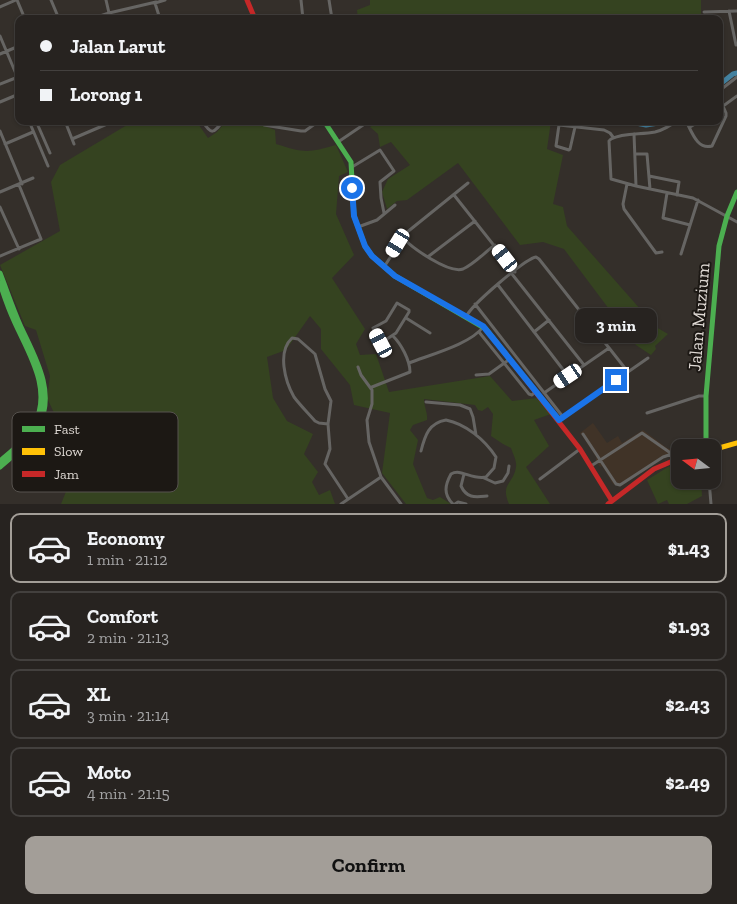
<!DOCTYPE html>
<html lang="en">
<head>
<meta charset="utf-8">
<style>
  body { margin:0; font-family:"Zilla Slab",serif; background:#2f2b29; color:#f1f3f6; height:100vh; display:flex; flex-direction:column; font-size:19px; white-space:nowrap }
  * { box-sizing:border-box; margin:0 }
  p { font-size:16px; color:#a4a4a5 }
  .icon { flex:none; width:28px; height:28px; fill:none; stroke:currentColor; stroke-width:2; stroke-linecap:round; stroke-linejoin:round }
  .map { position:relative; height:504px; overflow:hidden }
  .panel { display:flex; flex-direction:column; background:#272320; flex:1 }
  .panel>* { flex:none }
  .hud { position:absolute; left:15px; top:15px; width:708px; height:110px; border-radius:10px; box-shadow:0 1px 4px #0004,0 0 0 1px #43403e; display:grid; align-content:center; height:110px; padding:0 25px; background:#272320 }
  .needle { width:32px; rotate:286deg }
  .buttons { position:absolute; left:671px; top:439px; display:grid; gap:10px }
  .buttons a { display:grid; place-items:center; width:50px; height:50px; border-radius:10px; background:#272320; box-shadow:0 1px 4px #0004,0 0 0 1px #43403e; font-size:25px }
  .end { position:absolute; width:22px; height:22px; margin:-11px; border:6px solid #1a73e8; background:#fff; box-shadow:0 0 0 2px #fff }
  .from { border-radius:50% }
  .bubble { position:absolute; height:35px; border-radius:10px; background:#272320; box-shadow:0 1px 4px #0004,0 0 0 1px #43403e; font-size:16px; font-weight:700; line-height:35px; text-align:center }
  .car { position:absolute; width:15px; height:30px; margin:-15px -8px; border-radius:6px; box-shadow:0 0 4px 1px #0007; background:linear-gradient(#fff 24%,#345 0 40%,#fff 0 76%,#345 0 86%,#fff 0) }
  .hud b { display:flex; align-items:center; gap:18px; height:48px; font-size:19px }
  .hud b+b { border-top:1px solid #43403e }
  .hud i { width:12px; height:12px; background:#f1f3f6 }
  ul { padding:9px 0 0; list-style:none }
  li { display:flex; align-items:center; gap:15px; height:70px; margin:0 10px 8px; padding:0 15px; border:2px solid #43403e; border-radius:10px }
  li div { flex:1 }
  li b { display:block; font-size:19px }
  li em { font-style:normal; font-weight:700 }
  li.active { border-color:#a39e98 }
  li>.icon { width:45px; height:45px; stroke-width:1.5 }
  .action { display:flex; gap:10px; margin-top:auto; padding:10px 25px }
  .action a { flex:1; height:58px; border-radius:10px; background:#a39e98; color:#111; font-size:20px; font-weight:700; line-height:58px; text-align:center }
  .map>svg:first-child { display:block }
</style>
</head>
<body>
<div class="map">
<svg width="737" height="504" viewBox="0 0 737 504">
  <rect width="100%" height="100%" fill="#342f2a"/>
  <!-- built -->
  <path fill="#403327" d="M593,423l14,20 11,-7 4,7 21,-13 24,18 6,2 4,-2 2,6 -10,3 -3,-2 -47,31 -6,-2 -11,-18 -2,1 -4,-6v-4l-16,-24z"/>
  <!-- green -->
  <path fill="#354320" d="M370,0h331v19h-343l-1,-9 13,-5z
    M126,121h70l12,17 9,-6 9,-11h25l24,9 1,14c28,9 32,9 60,1l12,27 -9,4 -3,38 18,41 -22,23 33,51 -9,15 4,11 16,-1 13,38 101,-16 22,25 25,-3 14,16 -17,6 15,26 -23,21 24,37h-41c-9,-21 4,-19 7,-37 1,-6 -3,-13 -5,-19l-8,-4 -12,-8 2,-22 -5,-7 -6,4 -4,-1 -3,-5 -51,-6c0,8 4,14 3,21l-14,5 -3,5 8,10 -5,24 14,34 6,2 7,-3 11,7h-45l-24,-31 8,-60 -36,-8 -4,-20 -29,-36v-20l-11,-13 -24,34 -19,7 6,41 14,23 26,13 -9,20 14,18 -6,10 7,13 11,-5 5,14h-274l27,-67 -25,-5 -16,-34 3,-22 -14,-46 -11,-4 -25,-61 60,-34 -9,-49 9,-17 67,-40z
    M378,121h173l-4,28 16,6 -10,49 10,3 4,19 89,101 12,7 -13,12 1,3 -5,6 -15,-10 -72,-96 -21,-7 -23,3 -62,-82 -51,37 -10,1 -10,8 -5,-17 6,-13 22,-14 -19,-23 -11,5 -2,-13 -8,-7z
    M680,464v16h21l1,16 -15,8h-18l-2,-4 -9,4 -11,-24 21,-13z"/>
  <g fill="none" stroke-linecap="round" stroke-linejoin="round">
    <!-- river -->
    <path stroke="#4482a0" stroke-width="5" d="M719,85l14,-11 4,-1
      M626,121l20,4 25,-4"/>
    <!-- street -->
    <path stroke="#666563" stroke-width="3" d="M17,0l8,19
      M51,0l8,19
      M106,0l3,13
      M301,0l2,19
      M329,0l3,19
      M0,7l16,-7
      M729,11l7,34
      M704,12l33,-1
      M91,19l18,-6 47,-11
      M160,19l-5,-16 10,-3
      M177,19c10,-2 21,-7 30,0
      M292,19l11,-2
      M0,36l19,45
      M0,54l19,-8
      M0,84l18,-7
      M719,91l18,-14
      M0,102l19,-8
      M719,109l18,-13
      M29,121l19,45
      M36,121l14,32
      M65,121l9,23
      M202,121c10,14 11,13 21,0
      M257,121l7,4 37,6h4l14,-10
      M676,121c-6,5 -13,9 -21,11 -14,3 -31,0 -44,7l-2,2 2,38 25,7 57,12 44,24
      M686,121c6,11 11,29 26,25l14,-30v-3l-3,-7
      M38,125l10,-4
      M575,127l-5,22 -1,1 -13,-4 3,-21 45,5 6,3 3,4
      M690,127l10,-6
      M0,131l22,53
      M634,134l2,52
      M72,139l42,-18
      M338,142l31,-21
      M5,144l28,-12
      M635,154h12l3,35
      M352,167l28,-17 14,21 -14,11 1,16 3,15
      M649,176l30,6 -2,13
      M627,184l-4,20 1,5 32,44 6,-1
      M0,192l33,-14
      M667,193l-4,25 27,7
      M454,195l61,77
      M0,207l19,42
      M358,227l19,-7 18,-15
      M402,237c10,11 47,37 61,32 11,-5 22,-17 32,-24
      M681,254l17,-54
      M0,256l41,-17 -22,-54
      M429,256l46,-35
      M384,267l22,-34 62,-50
      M512,274l72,91
      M498,285l70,91
      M475,304l88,113
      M466,317c5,-12 59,-58 70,-60l3,2 89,113
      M406,318l24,15
      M479,332l50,62 3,1 4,-4
      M534,332l15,-12
      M378,345l18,-12 13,-21v-2l-12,-7 -11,18 -13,7 8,15
      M409,363c20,-8 62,-19 74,-36
      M358,367l3,8 11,15v14l-5,16 2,22 12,35 20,27
      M476,375l13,-1 21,-15
      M372,387l38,-15c0,-12 -9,-28 -17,-36
      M544,393l65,-45
      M426,402l34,3 10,4 3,8 3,18
      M647,413l52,-17h7
      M559,420l89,-62
      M328,424l-9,-1 -4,-2c-7,-8 -15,-16 -21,-24 -9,-16 -17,-45 -2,-59l6,1 17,15 10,35 6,12 -3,23 2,25 -5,15 23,35
      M583,434l33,50 4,1 43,-28 9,-3
      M421,451c4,-16 8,-28 25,-31 20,4 39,20 50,37l-2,11 -8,9c-15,3 -25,-9 -35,-3 -6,11 -8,20 2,30
      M591,466l51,-33 30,21 1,6
      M464,474l-3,12c6,13 15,11 26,10
      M484,478l11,5 8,-2 5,-8 1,-7
      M540,479l40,-30
      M709,480l2,24
      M341,504l40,-27
      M455,504l3,-2 8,2"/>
    <!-- fast -->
    <path stroke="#4caf50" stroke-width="5" d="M324,121l27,41 3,54 11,30 7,10 23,20 91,53 30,38
      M0,273c7,18 13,36 21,54 14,30 35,65 18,98 -9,18 -24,29 -39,42
      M0,283c4,13 9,27 15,40 14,31 38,67 19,102 -8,15 -21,25 -34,36
      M706,448v-52l13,-150 8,-30 10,-24"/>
    <!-- slow -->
    <path stroke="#ffc107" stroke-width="5" d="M712,450l25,-7"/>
    <!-- jam -->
    <path stroke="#c62828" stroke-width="5" d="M247,0l8,19
      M516,367l64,82 32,52
      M608,504l46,-35 26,-11"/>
  </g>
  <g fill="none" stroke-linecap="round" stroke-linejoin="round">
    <!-- route -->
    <path stroke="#1a73e8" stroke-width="6" d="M352,188l2,28 11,30 7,10 23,20 88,50 76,94 57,-40"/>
  </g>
  <g text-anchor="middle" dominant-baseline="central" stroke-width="4" stroke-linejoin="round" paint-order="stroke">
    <!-- street labels -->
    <g font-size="18" fill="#dfd9d4" stroke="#1c1814">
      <text transform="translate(699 317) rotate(-85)">Jalan Muzium</text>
    </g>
  </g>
  <!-- legend -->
  <rect x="12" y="412" width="166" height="80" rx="8" fill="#1c1814" stroke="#56524e" stroke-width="1"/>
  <rect x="22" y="426" width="23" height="6" fill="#4caf50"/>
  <rect x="22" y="448" width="23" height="7" fill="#ffc107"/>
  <rect x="22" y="471" width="23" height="6" fill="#c62828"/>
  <g font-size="14" fill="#dfd9d4">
    <text x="54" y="434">Fast</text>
    <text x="54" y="456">Slow</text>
    <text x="54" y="479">Jam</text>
  </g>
</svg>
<div class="buttons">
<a><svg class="needle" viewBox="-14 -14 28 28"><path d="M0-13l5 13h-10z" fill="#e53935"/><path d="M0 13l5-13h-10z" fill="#a4a4a5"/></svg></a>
</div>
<i class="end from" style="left:352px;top:188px"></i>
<i class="end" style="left:616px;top:380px"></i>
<div class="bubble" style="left:575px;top:308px;width:82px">3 min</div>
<i class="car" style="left:398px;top:243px;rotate:211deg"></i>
<i class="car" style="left:505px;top:258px;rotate:322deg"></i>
<i class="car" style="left:381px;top:343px;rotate:332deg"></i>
<i class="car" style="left:568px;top:376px;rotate:236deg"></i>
<div class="hud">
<b><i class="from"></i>Jalan Larut</b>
<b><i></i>Lorong 1</b>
</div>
</div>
<section class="panel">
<ul>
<li class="active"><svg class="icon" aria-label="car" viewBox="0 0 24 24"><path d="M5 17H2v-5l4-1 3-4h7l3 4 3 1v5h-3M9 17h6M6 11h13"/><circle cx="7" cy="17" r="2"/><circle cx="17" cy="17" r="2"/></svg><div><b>Economy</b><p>1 min · 21:12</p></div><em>$1.43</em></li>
<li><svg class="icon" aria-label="car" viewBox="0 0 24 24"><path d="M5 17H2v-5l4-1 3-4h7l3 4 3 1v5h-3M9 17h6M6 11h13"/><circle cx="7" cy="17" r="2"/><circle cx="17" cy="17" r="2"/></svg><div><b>Comfort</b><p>2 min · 21:13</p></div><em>$1.93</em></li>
<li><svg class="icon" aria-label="car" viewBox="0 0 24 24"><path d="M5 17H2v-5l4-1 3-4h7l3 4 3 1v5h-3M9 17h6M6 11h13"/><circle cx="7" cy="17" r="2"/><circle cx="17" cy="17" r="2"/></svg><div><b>XL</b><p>3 min · 21:14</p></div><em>$2.43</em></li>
<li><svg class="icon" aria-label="car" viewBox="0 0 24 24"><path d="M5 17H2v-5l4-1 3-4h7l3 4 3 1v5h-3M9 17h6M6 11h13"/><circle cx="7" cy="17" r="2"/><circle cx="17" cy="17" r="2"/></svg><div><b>Moto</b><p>4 min · 21:15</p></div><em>$2.49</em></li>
</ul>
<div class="action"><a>Confirm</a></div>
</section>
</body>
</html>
